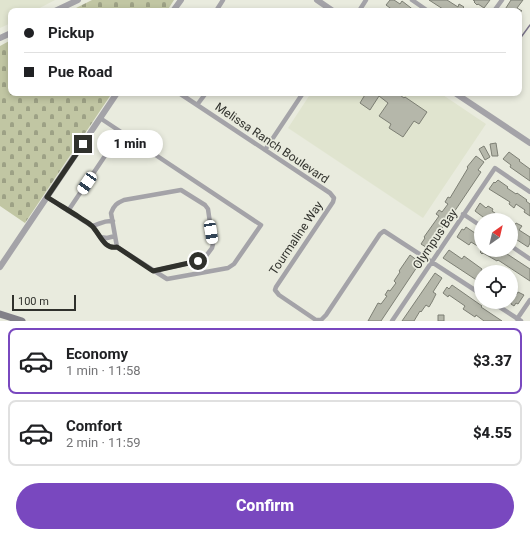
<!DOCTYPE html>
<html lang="en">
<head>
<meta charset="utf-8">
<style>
  body { margin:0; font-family:Roboto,sans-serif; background:#f6f6f6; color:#202124; height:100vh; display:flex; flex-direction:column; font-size:15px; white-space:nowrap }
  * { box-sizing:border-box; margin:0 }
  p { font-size:13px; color:#757577 }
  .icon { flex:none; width:22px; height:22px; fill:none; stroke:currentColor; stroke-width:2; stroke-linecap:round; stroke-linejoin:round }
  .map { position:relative; height:321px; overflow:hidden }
  .panel { display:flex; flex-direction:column; background:#fff; flex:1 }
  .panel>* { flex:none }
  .hud { position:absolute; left:8px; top:8px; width:514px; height:88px; border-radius:8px; box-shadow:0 2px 6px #0003; display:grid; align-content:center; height:88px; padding:0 16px; background:#fff }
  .needle { width:26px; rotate:34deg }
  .fabs { position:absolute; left:474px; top:213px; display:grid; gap:8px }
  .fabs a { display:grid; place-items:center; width:44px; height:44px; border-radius:50%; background:#fff; box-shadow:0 2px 6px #0003; font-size:20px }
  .scale { position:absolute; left:12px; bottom:10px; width:64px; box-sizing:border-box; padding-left:4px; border:2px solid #30312c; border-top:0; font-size:11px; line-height:14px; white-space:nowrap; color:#30312c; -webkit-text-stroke:3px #e9ebde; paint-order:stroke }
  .end { position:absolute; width:18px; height:18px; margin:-9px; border:5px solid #30312c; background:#fff; box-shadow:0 0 0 2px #fff }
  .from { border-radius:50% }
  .bubble { position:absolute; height:28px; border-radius:14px; background:#fff; box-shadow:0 2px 6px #0003; font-size:13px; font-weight:800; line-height:28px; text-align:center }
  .car { position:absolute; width:12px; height:24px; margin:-12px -6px; border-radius:5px; box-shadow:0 0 3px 1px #0007; background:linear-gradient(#fff 24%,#345 0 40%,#fff 0 76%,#345 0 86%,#fff 0) }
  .hud b { display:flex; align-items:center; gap:14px; height:38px; font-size:15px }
  .hud b+b { border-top:1px solid #e0e0e0 }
  .hud i { width:10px; height:10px; background:#202124 }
  ul { padding:7px 0 0; list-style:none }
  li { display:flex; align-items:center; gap:12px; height:66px; margin:0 8px 6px; padding:0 8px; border:2px solid #e0e0e0; border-radius:8px }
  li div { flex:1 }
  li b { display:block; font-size:15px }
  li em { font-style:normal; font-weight:800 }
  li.on { border-color:#7948bf }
  li>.icon { width:36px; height:36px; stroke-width:1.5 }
  .cta { display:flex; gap:8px; margin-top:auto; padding:8px 16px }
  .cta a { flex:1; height:46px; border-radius:24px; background:#7948bf; color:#fff; font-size:16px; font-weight:800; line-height:46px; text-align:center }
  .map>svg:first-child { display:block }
</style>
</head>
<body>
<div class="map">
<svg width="530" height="321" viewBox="0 0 530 321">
  <defs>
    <pattern id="cemetery-stones" width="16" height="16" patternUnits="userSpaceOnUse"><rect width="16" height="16" fill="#c1c6a3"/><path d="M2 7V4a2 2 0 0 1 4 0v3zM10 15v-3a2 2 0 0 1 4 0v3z" fill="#9da185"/></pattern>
  </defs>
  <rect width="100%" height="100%" fill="#e9ebde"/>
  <!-- built -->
  <path fill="#e0e4cf" d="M0,0h55l-21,11h-23v12l-11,5z
    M311,93h129l46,31 -63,94 -135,-90z"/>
  <!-- cemetery -->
  <path fill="url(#cemetery-stones)" d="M92,0h82l-7,11h-97z
    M11,40v53h101l-87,130 -25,-17v-160z"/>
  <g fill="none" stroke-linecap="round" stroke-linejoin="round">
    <!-- stream -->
    <path stroke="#7a7389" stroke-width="1.5" d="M519,40l11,-15"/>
  </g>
  <!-- building -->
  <path fill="#b5b7aa" stroke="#7d7f74" d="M390,0h4l6,4 2,-3 13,10h-21l-8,-6z
    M429,0h18l11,7 1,-3 5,3 -1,1 4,3h-21z
    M473,0h17l-6,8 -6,-4 -1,1 -3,-3 1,-1z
    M511,0h12l-6,8 5,3h-18z
    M366,93h31l7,5 1,-1 22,15 -8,12 -5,-3 -11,16 -14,-9 2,-4 -12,-8 9,-13 -9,-7 -9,14 -10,-7z
    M496,143l2,13h-6l-2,-12z
    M484,146l6,11 -5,3 -6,-11z
    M509,152l11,8 -1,1 11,8v12l-20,-14 1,-2 -8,-6z
    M476,156l8,6 -6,8 3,2 -33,49h-1l-7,10h2l-13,18 -8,-5 4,-6 -1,-1 15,-21 -3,-2 3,-4 3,2 6,-8 -3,-2 3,-5 2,1 18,-30 -1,-1z
    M498,180l10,7 -1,1 9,6 1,-1 10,7 -1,1 4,3v12l-6,-4 1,-2 -9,-6 -2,4 -5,-4 1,-2 -21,-13 5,-7 1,1z
    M480,203l6,5 2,-2 5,3 -1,2 13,9h-18l-12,-9z
    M516,223l6,3 -3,4 11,7v6l-2,4 -17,-11v-12l3,2z
    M466,227l15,10v11l-10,-6 -2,3 -12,-8 5,-8 2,1z
    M449,250l13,9 2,-3 18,13 -1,2v12l-38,-25z
    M480,250h21l29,19v12l-32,-21 -1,1 -14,-8 -1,1 -2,-2 1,-1z
    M410,255l8,6 -1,2 2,1 -38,57h-13l10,-18 3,1 6,-8 -2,-1 3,-5 2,1 6,-8 -2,-2 6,-9 -1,-1z
    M435,273l7,5 -9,14 3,2 -4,8 -3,5 -3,-2 -5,7 -1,-1 -6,10h-12z
    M452,285l30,21 -1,1 21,14h-18l-8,-6 -1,2 -12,-8 2,-3 -16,-11 -1,2 -5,-4 4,-6 2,2z
    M511,292l5,3 2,-3 6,3 -6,9 -2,-1 -2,3 -3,-2z
    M438,315h6v6h-6z"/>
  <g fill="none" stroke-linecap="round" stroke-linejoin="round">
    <!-- minor -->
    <path stroke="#a4a3a8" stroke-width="4.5" d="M412,0l16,11
      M216,11l7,-11
      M359,11l7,-11
      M494,11l8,-11
      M179,93l151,100 4,5 -1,4 -57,85 -1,3 4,5 37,25h5l5,-5 54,-81 4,-3 97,63
      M197,105l9,-12
      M100,118l161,107 -27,39 -6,4 -61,11 -50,-32 -6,-34c3,-8 6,-10 13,-13l57,-10 24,15 3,4 5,35 -1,4 -9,12 -50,11
      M265,150l38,-57
      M47,197l45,29c8,-2 12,-6 21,-5
      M68,211l53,-79
      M463,214l18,12
      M92,226l8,11 7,1 8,-2
      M100,237c4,6 9,12 17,10
      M511,246l19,13
      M492,302l29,19
      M517,319l13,-19
      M392,321l103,-153 35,24"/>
    <!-- tertiary -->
    <path stroke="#a4a3a8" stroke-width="6" d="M317,0l16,11
      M55,11l23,-11
      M173,11l8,-11
      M0,38l11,-5
      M455,93l75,50
      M0,267l117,-174"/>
    <!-- secondary -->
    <path stroke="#828088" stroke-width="7" d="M0,314l22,7"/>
  </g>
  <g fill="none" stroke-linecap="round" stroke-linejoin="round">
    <!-- route -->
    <path stroke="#30312c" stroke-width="5" d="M83,144l-36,53c11,7 21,13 32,20 4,3 10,6 13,9 8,8 12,24 25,21l36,24 45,-10"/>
  </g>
  <g text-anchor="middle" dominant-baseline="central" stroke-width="3.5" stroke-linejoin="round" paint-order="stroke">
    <!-- street labels -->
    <g font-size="12" fill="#30312c" stroke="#e9ebde">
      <text transform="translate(272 143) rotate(34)">Melissa Ranch Boulevard</text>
      <text transform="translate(296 238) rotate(-56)">Tourmaline Way</text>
      <text transform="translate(435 239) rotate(-56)">Olympus Bay</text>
    </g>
  </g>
</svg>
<div class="fabs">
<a><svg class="needle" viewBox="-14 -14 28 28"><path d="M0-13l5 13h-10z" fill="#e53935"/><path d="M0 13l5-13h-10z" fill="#757577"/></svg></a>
<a><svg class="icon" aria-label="locate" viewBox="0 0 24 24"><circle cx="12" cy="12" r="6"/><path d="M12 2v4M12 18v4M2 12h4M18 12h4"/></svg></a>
</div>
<div class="scale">100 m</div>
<i class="end from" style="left:198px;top:261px"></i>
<i class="end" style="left:83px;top:144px"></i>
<div class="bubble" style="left:97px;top:130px;width:66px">1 min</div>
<i class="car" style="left:87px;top:183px;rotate:214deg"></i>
<i class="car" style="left:211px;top:232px;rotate:171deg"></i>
<div class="hud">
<b><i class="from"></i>Pickup</b>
<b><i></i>Pue Road</b>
</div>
</div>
<section class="panel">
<ul>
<li class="on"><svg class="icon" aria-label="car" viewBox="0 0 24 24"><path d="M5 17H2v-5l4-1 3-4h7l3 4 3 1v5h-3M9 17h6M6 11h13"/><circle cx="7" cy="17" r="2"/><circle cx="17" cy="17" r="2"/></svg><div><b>Economy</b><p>1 min · 11:58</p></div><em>$3.37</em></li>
<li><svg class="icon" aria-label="car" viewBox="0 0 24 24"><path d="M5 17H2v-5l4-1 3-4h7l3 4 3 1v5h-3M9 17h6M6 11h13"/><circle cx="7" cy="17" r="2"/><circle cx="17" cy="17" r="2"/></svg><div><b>Comfort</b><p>2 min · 11:59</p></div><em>$4.55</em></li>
</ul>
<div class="cta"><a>Confirm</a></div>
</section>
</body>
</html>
